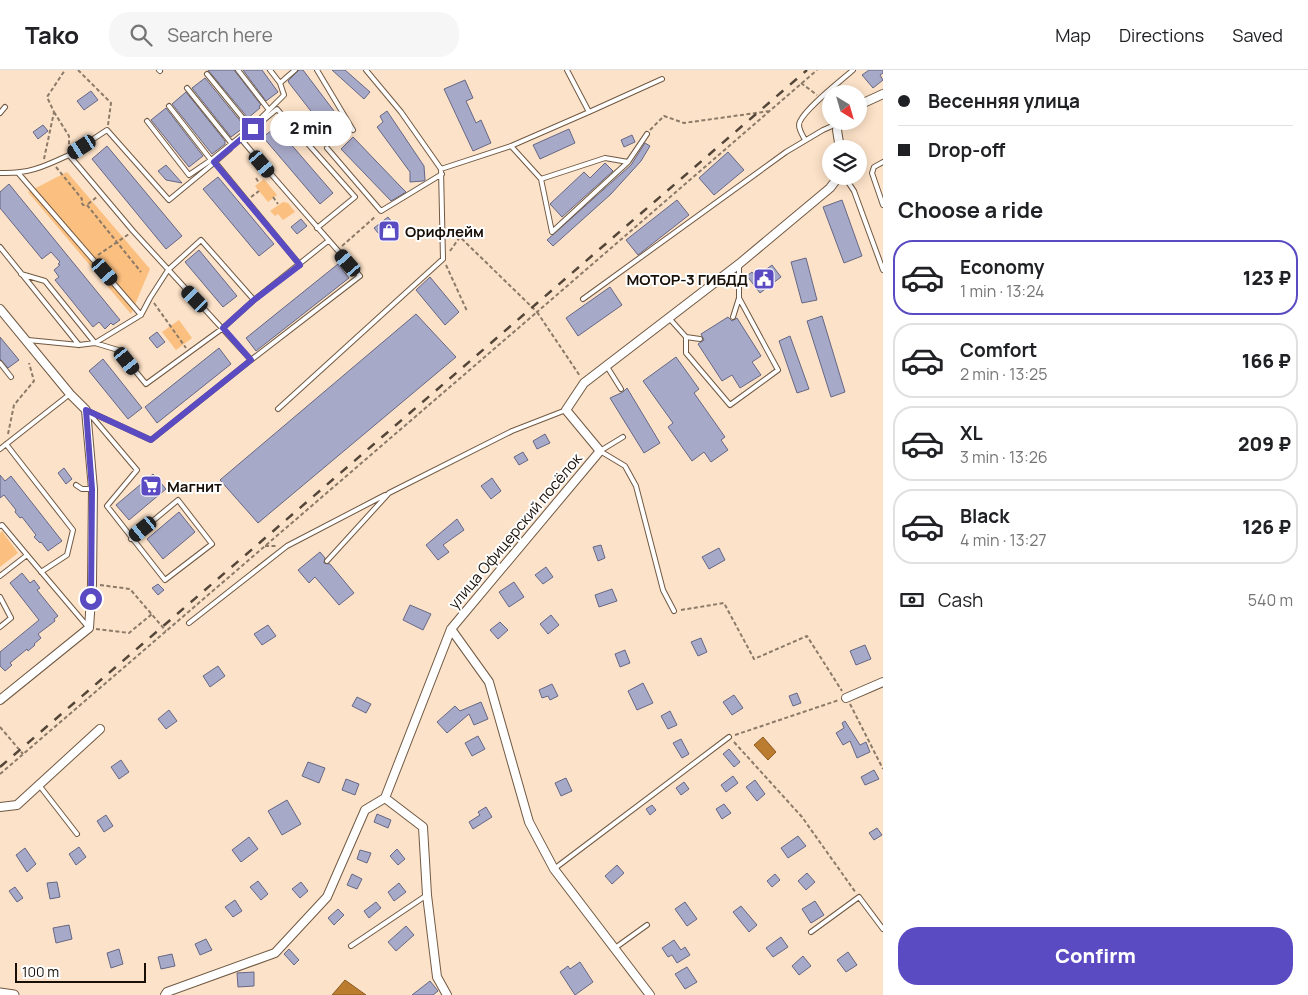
<!DOCTYPE html>
<html lang="en">
<head>
<meta charset="utf-8">
<style>
  body { margin:0; font-family:Manrope,sans-serif; background:#f6f6f6; color:#202124; height:100vh; display:flex; flex-direction:column; font-size:19px; white-space:nowrap }
  * { box-sizing:border-box; margin:0 }
  p { font-size:16px; color:#757577 }
  .icon { flex:none; width:28px; height:28px; fill:none; stroke:currentColor; stroke-width:2; stroke-linecap:round; stroke-linejoin:round }
  .map { position:relative; flex:1; overflow:hidden }
  .sheet { display:flex; flex-direction:column; background:#fff; width:425px }
  .sheet>* { flex:none }
  .guide { display:grid; align-content:center; height:110px; padding:0 15px; background:#fff }
  .needle { width:32px; rotate:143deg }
  .buttons { position:absolute; left:822px; top:15px; display:grid; gap:10px }
  .buttons a { display:grid; place-items:center; width:45px; height:45px; border-radius:50%; background:#fff; box-shadow:0 2px 12px #0003; font-size:25px }
  .scale { position:absolute; left:15px; bottom:12px; width:131px; box-sizing:border-box; padding-left:5px; border:2px solid #180f06; border-top:0; font-size:14px; line-height:18px; white-space:nowrap; color:#180f06; -webkit-text-stroke:4px #fff; paint-order:stroke }
  .end { position:absolute; width:22px; height:22px; margin:-11px; border:6px solid #5a4bc3; background:#fff; box-shadow:0 0 0 2px #fff }
  .from { border-radius:50% }
  .bubble { position:absolute; height:35px; border-radius:18px; background:#fff; box-shadow:0 2px 12px #0003; font-size:16px; font-weight:800; line-height:35px; text-align:center }
  .car { position:absolute; width:15px; height:30px; margin:-15px -8px; border-radius:6px; box-shadow:0 0 4px 1px #0007; background:linear-gradient(#222 24%,#8ab4d8 0 40%,#222 0 76%,#8ab4d8 0 86%,#222 0) }
  .guide b { display:flex; align-items:center; gap:18px; height:48px; font-size:19px }
  .guide b+b { border-top:1px solid #e0e0e0 }
  .guide i { width:12px; height:12px; background:#202124 }
  ul { padding:0; list-style:none }
  li { display:flex; align-items:center; gap:15px; height:75px; margin:0 10px 8px; padding:0 5px; border:2px solid #e0e0e0; border-radius:20px }
  li div { flex:1 }
  li b { display:block; font-size:19px }
  li em { font-style:normal; font-weight:800 }
  li.active { border-color:#5a4bc3 }
  li>.icon { width:45px; height:45px; stroke-width:1.5 }
  h2 { padding:0 15px; font-size:22px; line-height:60px }
  .pay { display:flex; align-items:center; gap:12px; height:55px; padding:0 15px; font-size:19px }
  .pay p { margin-inline-start:auto }
  .primary-button { display:flex; gap:10px; margin-top:auto; padding:10px 15px }
  .primary-button a { flex:1; height:58px; border-radius:20px; background:#5a4bc3; color:#fff; font-size:20px; font-weight:800; line-height:58px; text-align:center }
  header { display:flex; align-items:center; gap:30px; box-sizing:border-box; height:70px; padding:0 25px; background:#fff; border-bottom:1px solid #e0e0e0 }
  header strong { font-size:24px }
  nav { display:flex; gap:28px; margin-inline-start:auto; font-size:18px }
  .search { width:350px; height:45px; background:#f6f6f6; display:flex; align-items:center; gap:12px; box-sizing:border-box; padding:0 18px; border-radius:20px; color:#757577; font-size:19px }
  main { display:flex; flex:1; min-height:0 }
  .map>svg:first-child { display:block }
</style>
</head>
<body>
<header>
<strong>Tako</strong>
<div class="search"><svg class="icon" aria-label="search" viewBox="0 0 24 24"><circle cx="10" cy="10" r="6"/><path d="M15 15l6 6"/></svg>Search here</div>
<nav><a>Map</a><a>Directions</a><a>Saved</a></nav>
</header>
<main>
<div class="map">
<svg width="883" height="925" viewBox="0 0 883 925">
  <rect width="100%" height="100%" fill="#fce2c8"/>
  <!-- green -->
  <path fill="#fbbf7f" d="M67,102l83,97 -19,45 -103,-122z
    M264,109l13,16 -9,7 -13,-16z
    M283,132l5,1 7,9 -12,8 -5,-6 -3,2 -5,-5z
    M179,250l13,18 -16,12 -14,-18z
    M2,461l16,22 -18,14v-34z"/>
  <!-- water -->
  <path fill="#bc7c30" stroke="#8b5b23" d="M763,667l13,15 -8,8 -14,-15z
    M345,910l21,15h-34z"/>
  <!-- building -->
  <path fill="#a7a9c8" stroke="#666784" d="M208,0h26l27,35 -2,1 1,2 -12,10z
    M243,0h19l16,22 -12,9z
    M299,0h4l43,57 -14,11 -43,-55 -1,-2z
    M332,0h13l25,22 -6,7z
    M869,0h14v3l-3,2 3,5 -10,8 -11,-13z
    M205,8l37,45 -2,1 3,4 -12,9 -39,-49z
    M465,10l8,18 -7,3 10,22 5,-3 10,23 -18,8 -29,-62z
    M91,21l7,9 -14,10 -7,-9z
    M186,22l39,49v3l-13,10 -40,-50z
    M166,38l37,48 -14,11 -38,-47z
    M387,41l37,55 1,14 -2,1 -13,1v-10l-33,-45 6,-5 -3,-6z
    M43,55l5,6 -10,8 -5,-7z
    M276,57l57,66 -13,11 -57,-67z
    M569,59l6,14 -35,16 -7,-14z
    M632,65l3,7 -11,5 -3,-7z
    M353,67l47,49 6,6 -15,9 -50,-52z
    M645,73l5,3 -9,15 -30,33 -58,52 -6,-6 84,-75z
    M107,76l75,90 -16,13 -74,-90z
    M728,82l16,18 -30,25 -15,-17z
    M605,93l8,8 -51,46 -12,-13 34,-32 6,6z
    M166,95l16,18 -16,-3 -8,-9z
    M218,107l56,67 -15,12 -56,-67z
    M9,114l111,136 -7,5 -2,-2 -6,6 -6,-7 -6,5 -38,-47 4,-3 -5,-7 6,-5 -2,-1 2,-2 -9,-10 -9,7 -42,-51v-16z
    M677,130l12,15 -51,40 -12,-15z
    M842,130l20,56 -18,7 -21,-56z
    M388,147l10,13 -14,10 -10,-12z
    M301,149l6,7 -10,8 -6,-7z
    M199,180l38,46 -14,11 -38,-45z
    M806,188l11,42 -15,3 -11,-41z
    M338,194l11,14 -93,73 -10,-13z
    M772,195l9,12 -21,16 -13,-17 5,-4 4,5z
    M430,207l29,35 -14,13 -29,-35z
    M610,217l12,18 -44,31 -12,-18z
    M416,244l40,43 -198,166 -38,-43z
    M822,246l23,76 -14,5 -24,-76z
    M728,247l4,4 5,-3 24,38 -9,6 9,13 -21,13 -8,-13 -10,6 -24,-37 6,-4 -3,-6z
    M157,262l8,10 -8,6 -8,-10z
    M790,266l19,53 -12,4 -18,-52z
    M0,267l19,23 -11,8 -8,-9z
    M219,278l12,16 -74,59 -12,-16z
    M676,287l23,32 -5,4 31,44 -4,3 7,10 -17,12 -7,-10 -12,9 -24,-34 5,-4 -30,-42z
    M103,289l39,49 -14,11 -39,-48z
    M627,318l33,55 -16,10 -34,-55 13,-6z
    M545,364l5,9 -13,6 -4,-8z
    M523,382l5,8 -9,5 -5,-8z
    M64,398l8,11 -6,5 -8,-11z
    M153,404l13,15 -37,31 -13,-15z
    M0,405l5,6 6,-5 51,65 -14,10 -7,-9 -1,1 -6,-6 2,-2 -14,-18 -2,1 -5,-6 1,-2 -12,-15 -4,3z
    M492,408l9,13 -10,8 -10,-13z
    M179,442l16,20 -32,27 -16,-20z
    M457,449l7,11 -21,15 6,7 -11,8 -12,-15z
    M601,475l4,13 -7,3 -5,-14z
    M719,478l6,12 -16,9 -7,-12z
    M320,482l5,6 -1,5 6,1 24,29 -15,12 -24,-28 -6,6 -11,-13z
    M546,497l7,10 -10,7 -8,-9z
    M22,503l8,10 4,-3 6,8 -3,2 21,26 -4,3 1,2 -17,13 3,4 -7,6 1,1 -7,6 -1,-2 -17,14 2,2 -7,6 -5,-5v-14l39,-32 -29,-37z
    M514,512l10,15 -15,10 -10,-15z
    M158,514l6,6 -6,5 -6,-7z
    M612,519l5,12 -18,6 -4,-12z
    M410,535l21,9 -8,16 -20,-10z
    M551,545l8,10 -11,9 -8,-10z
    M500,552l8,8 -10,9 -8,-9z
    M268,555l8,11 -14,9 -8,-11z
    M701,568l6,14 -9,4 -7,-14z
    M865,575l6,14 -15,6 -6,-14z
    M625,580l5,13 -10,4 -5,-13z
    M218,596l7,10 -15,11 -7,-11z
    M643,613l10,20 -16,7 -9,-19z
    M552,614l6,12 -8,4 -2,-4 -6,2 -3,-8z
    M797,623l4,10 -8,3 -4,-10z
    M734,625l9,13 -11,7 -9,-13z
    M357,627l14,7 -5,9 -14,-7z
    M481,632l7,17 -14,6 -5,-11 -22,19 -10,-11 18,-16 5,5z
    M169,640l8,11 -11,8 -8,-10z
    M670,641l7,14 -9,4 -7,-13z
    M845,651l15,24 6,-3 4,10 -13,6 -7,-17 -7,4 -7,-12 8,-5 -2,-5z
    M478,666l7,13 -13,7 -7,-13z
    M681,669l8,15 -7,4 -9,-15z
    M729,679l11,13 -6,5 -11,-13z
    M121,690l8,12 -10,7 -8,-12z
    M308,692l17,6 -6,15 -17,-7z
    M874,700l5,9 -14,6 -4,-8z
    M733,706l5,7 -12,9 -5,-7z
    M566,708l6,13 -11,5 -6,-13z
    M346,709l13,5 -4,11 -13,-5z
    M755,710l10,14 -8,7 -11,-14z
    M684,712l5,7 -8,6 -5,-7z
    M287,730l14,24 -19,11 -14,-24z
    M724,734l7,9 -9,6 -6,-10z
    M652,735l4,5 -6,5 -4,-6z
    M486,737l6,10 -19,12 -4,-7 11,-7 -2,-3z
    M377,744l14,6 -3,8 -14,-6z
    M106,745l7,11 -9,6 -7,-11z
    M877,758l5,7 -8,5 -5,-7z
    M798,766l8,10 -18,12 -7,-10z
    M249,767l9,12 -17,13 -9,-12z
    M79,777l7,10 -10,8 -7,-11z
    M25,778l11,16 -9,8 -11,-17z
    M397,779l8,10 -7,6 -8,-9z
    M360,780l11,3 -4,10 -10,-4z
    M617,795l7,8 -12,11 -7,-8z
    M807,803l8,9 -9,8 -8,-9z
    M352,804l10,5 -5,10 -10,-4z
    M775,804l5,6 -8,7 -5,-6z
    M258,811l10,13 -7,6 -11,-13z
    M57,812l3,15 -10,2 -3,-16z
    M301,812l7,9 -8,7 -8,-9z
    M399,813l7,9 -12,9 -6,-9z
    M15,817l8,11 -6,4 -8,-11z
    M235,830l7,11 -9,6 -8,-10z
    M815,831l9,14 -13,8 -9,-14z
    M376,832l5,6 -12,10 -5,-7z
    M685,832l12,17 -10,7 -12,-17z
    M741,836l16,19 -8,7 -16,-20z
    M338,839l6,6 -10,10 -6,-7z
    M69,855l3,14 -16,4 -3,-15z
    M406,856l8,9 -18,16 -8,-9z
    M781,867l7,10 -15,10 -7,-9z
    M206,869l6,11 -12,5 -5,-11z
    M674,870l7,10 4,-3 5,8 -13,8 -5,-8 -4,2 -6,-9z
    M119,879l4,15 -12,4 -4,-15z
    M289,879l10,11 -5,5 -10,-11z
    M848,882l9,13 -11,7 -9,-12z
    M172,884l3,12 -14,3 -3,-12z
    M803,886l8,10 -12,9 -7,-9z
    M580,892l13,20 -18,13 -15,-23 8,-6 2,3z
    M687,897l10,15 -12,7 -10,-15z
    M254,902v14l-16,1 -1,-14z
    M430,911l8,10 -5,4h-21z"/>
  <g fill="none" stroke-linecap="round" stroke-linejoin="round">
    <!-- service casing -->
    <g stroke="#705943" stroke-width="6">
      <path id="service" d="M159,0l1,1
        M238,0l31,40
        M270,0l10,13
        M317,0l36,60
        M207,4l44,54
        M187,18l45,56
        M169,36l42,54 40,-32 33,-33 -4,-12 15,-13
        M589,42l73,-33
        M0,43l5,-6
        M147,51l42,54 22,-15
        M805,70c-2,-4 -6,-10 -6,-15 0,-12 44,-46 54,-55
        M511,76l78,-34 -22,-42
        M327,78l54,63 61,-37
        M69,85l38,-25 62,70 46,-38 85,103
        M215,92l15,-13
        M628,92l19,-28
        M883,92l-9,5 -2,6 11,32
        M441,99l70,-23 30,33 11,53 76,-70 -23,-4 -64,21
        M0,103c29,1 43,-6 69,-18l64,76 118,129 109,-84c-40,-46 -80,-91 -119,-137l36,-30 78,88 -38,31
        M19,104l122,141 9,-17 18,-28 33,-30 53,60
        M844,106l10,15 29,79
        M0,177l79,98
        M21,204l24,7 50,62 46,-28
        M583,229l203,-147 37,-22 16,-7
        M733,247l6,-19
        M669,248l17,19v16l44,52 48,-35 -39,-72v-34
        M686,267l14,2
        M28,270l51,5 16,-2 23,7 28,34 77,-56 31,-28 74,-59
        M0,293l11,14
        M606,295l15,24
        M278,339l165,-150 -2,-90 -40,-57 -35,-42
        M88,341l63,29 100,-80
        M88,342l49,58 -30,36 58,74 47,-36 -34,-44 -47,39
        M623,367l-23,14 25,15 11,20 27,104 11,21
        M6,374l67,86 -6,25 -26,17
        M0,379l70,-55
        M76,415l6,4h11
        M0,456l2,-1 25,30 -27,21
        M27,485l61,72
        M327,491l62,-68 123,-62 54,-21
        M0,527l11,21 -11,9
        M189,553l98,-77 98,-51
        M39,715l38,49
        M554,799l175,-132
        M811,862l48,-35 24,32
        M351,876l76,-51
        M615,878l32,-23"/>
    </g>
    <!-- minor casing -->
    <g stroke="#705943" stroke-width="10">
      <path id="minor" d="M859,35l24,-11
        M840,51l-3,9 3,19
        M0,239l70,85 16,16 7,79 -1,95 -3,44 -89,72
        M451,559l38,53 40,140 25,47 96,126
        M846,628l37,-16
        M385,728l38,29 4,68 10,82 10,18
        M0,737l17,-2 83,-76
        M165,925l2,-3 108,-39 52,-56 38,-87 20,-12 66,-169 149,-178 -34,-41 18,-27 155,-119 91,-76 9,-12"/>
    </g>
    <!-- tertiary casing -->
    <g stroke="#705943" stroke-width="11">
      <path id="tertiary" d="M0,923l14,2"/>
    </g>
    <!-- path -->
    <path stroke="#8c7a69" stroke-width="2" stroke-dasharray="4 2.5" stroke-linecap="butt" d="M78,0l33,33 -3,22
      M801,13l16,12
      M54,42l15,24v12
      M650,60l14,-14 20,7 86,-12
      M44,89l10,-47 -7,-15 18,-27
      M56,97l26,32 -1,3 2,3h4l54,67
      M256,108l3,5
      M251,127l8,-6
      M273,127l5,7
      M88,134l10,-8
      M342,176l34,-30
      M450,181l10,-14 77,75 280,-242
      M98,185l31,-21
      M446,195l21,46
      M154,233l32,45
      M8,364l6,-29 20,-24 -5,-18
      M265,476h12
      M100,515l30,4 36,42
      M681,540l43,-7 30,56 53,-23 35,55
      M96,559l33,4 23,-19
      M850,634l33,65
      M0,657l23,27
      M735,665l104,-35
      M734,672l68,75 54,76
      M0,704l537,-462 43,64"/>
    <!-- service -->
    <use href="#service" stroke="#fff" stroke-width="4"/>
    <!-- minor -->
    <use href="#minor" stroke="#fff" stroke-width="8"/>
    <!-- tertiary -->
    <use href="#tertiary" stroke="#fff" stroke-width="9"/>
    <!-- rail -->
    <path stroke="#534538" stroke-width="2.5" stroke-dasharray="9 9" stroke-linecap="butt" d="M0,697l807,-697"/>
  </g>
  <g fill="none" stroke-linecap="round" stroke-linejoin="round">
    <!-- route -->
    <path stroke="#5a4bc3" stroke-width="6" d="M91,529l1,-110 -6,-79 65,30 100,-80 -28,-32 31,-28 46,-35 -86,-103 39,-33"/>
  </g>
  <!-- icons -->
  <defs>
    <g id="shop-square" transform="scale(1.125)"><rect x="-9" y="-9" width="18" height="18" rx="4" fill="#5a4bc3" stroke="#fff"/><path d="M-5-2.5h2.3a2.7 3.5 0 0 1 5.4 0H5L5.5 6h-11ZM-1.5-2.5h3a1.5 2.3 0 0 0-3 0Z" fill="#fff"/></g>
    <g id="civic-square" transform="scale(1.125)"><rect x="-9" y="-9" width="18" height="18" rx="4" fill="#5a4bc3" stroke="#fff"/><path d="M-.6-6.5H3V-4.5H.6V-3L4-1V1h2V6H-6V1h2V-1L-.6-3ZM-1.2 2.5V6h2.4V2.5Z" fill="#fff"/></g>
    <g id="supermarket-square" transform="scale(1.125)"><rect x="-9" y="-9" width="18" height="18" rx="4" fill="#5a4bc3" stroke="#fff"/><path d="M-6-5.5h2.5l.6 2H6L4.5 2H-2.5L-4.4-4H-6ZM-1.5 3.2a1.3 1.3 0 1 0 .1 0ZM3 3.2a1.3 1.3 0 1 0 .1 0Z" fill="#fff"/></g>
  </defs>
  <g fill-rule="evenodd">
    <use href="#shop-square" x="389" y="161"/>
    <use href="#civic-square" x="764" y="209"/>
    <use href="#supermarket-square" x="151" y="416"/>
  </g>
  <g text-anchor="middle" dominant-baseline="central" stroke-width="4" stroke-linejoin="round" paint-order="stroke">
    <!-- poi labels -->
    <g font-size="15" font-weight="bold" fill="#180f06" stroke="#fff" text-anchor="start">
      <text x="405" y="161">Орифлейм</text>
      <text x="748" y="209" text-anchor="end">МОТОР-3 ГИБДД</text>
      <text x="167" y="416">Магнит</text>
    </g>
    <!-- street labels -->
    <g font-size="15" fill="#180f06" stroke="#fff">
      <text transform="translate(515 461) rotate(-50)">улица Офицерский посёлок</text>
    </g>
  </g>
</svg>
<div class="buttons">
<a><svg class="needle" viewBox="-14 -14 28 28"><path d="M0-13l5 13h-10z" fill="#e53935"/><path d="M0 13l5-13h-10z" fill="#757577"/></svg></a>
<a><svg class="icon" aria-label="layers" viewBox="0 0 24 24"><path d="M12 4l9 5-9 5-9-5zM3 14l9 5 9-5"/></svg></a>
</div>
<div class="scale">100 m</div>
<i class="end from" style="left:91px;top:529px"></i>
<i class="end" style="left:253px;top:59px"></i>
<div class="bubble" style="left:270px;top:41px;width:82px">2 min</div>
<i class="car" style="left:82px;top:77px;rotate:237deg"></i>
<i class="car" style="left:262px;top:94px;rotate:140deg"></i>
<i class="car" style="left:348px;top:193px;rotate:319deg"></i>
<i class="car" style="left:105px;top:202px;rotate:139deg"></i>
<i class="car" style="left:195px;top:229px;rotate:316deg"></i>
<i class="car" style="left:127px;top:291px;rotate:141deg"></i>
<i class="car" style="left:143px;top:459px;rotate:231deg"></i>
</div>
<section class="sheet">
<div class="guide">
<b><i class="from"></i>Весенняя улица</b>
<b><i></i>Drop-off</b>
</div>
<h2>Choose a ride</h2>
<ul>
<li class="active"><svg class="icon" aria-label="car" viewBox="0 0 24 24"><path d="M5 17H2v-5l4-1 3-4h7l3 4 3 1v5h-3M9 17h6M6 11h13"/><circle cx="7" cy="17" r="2"/><circle cx="17" cy="17" r="2"/></svg><div><b>Economy</b><p>1 min · 13:24</p></div><em>123 ₽</em></li>
<li><svg class="icon" aria-label="car" viewBox="0 0 24 24"><path d="M5 17H2v-5l4-1 3-4h7l3 4 3 1v5h-3M9 17h6M6 11h13"/><circle cx="7" cy="17" r="2"/><circle cx="17" cy="17" r="2"/></svg><div><b>Comfort</b><p>2 min · 13:25</p></div><em>166 ₽</em></li>
<li><svg class="icon" aria-label="car" viewBox="0 0 24 24"><path d="M5 17H2v-5l4-1 3-4h7l3 4 3 1v5h-3M9 17h6M6 11h13"/><circle cx="7" cy="17" r="2"/><circle cx="17" cy="17" r="2"/></svg><div><b>XL</b><p>3 min · 13:26</p></div><em>209 ₽</em></li>
<li><svg class="icon" aria-label="car" viewBox="0 0 24 24"><path d="M5 17H2v-5l4-1 3-4h7l3 4 3 1v5h-3M9 17h6M6 11h13"/><circle cx="7" cy="17" r="2"/><circle cx="17" cy="17" r="2"/></svg><div><b>Black</b><p>4 min · 13:27</p></div><em>126 ₽</em></li>
</ul>
<div class="pay"><svg class="icon" aria-label="cash" viewBox="0 0 24 24"><path d="M3 7h18v10H3z"/><circle cx="12" cy="12" r="2"/></svg>Cash<p>540 m</p></div>
<div class="primary-button"><a>Confirm</a></div>
</section>
</main>
</body>
</html>
